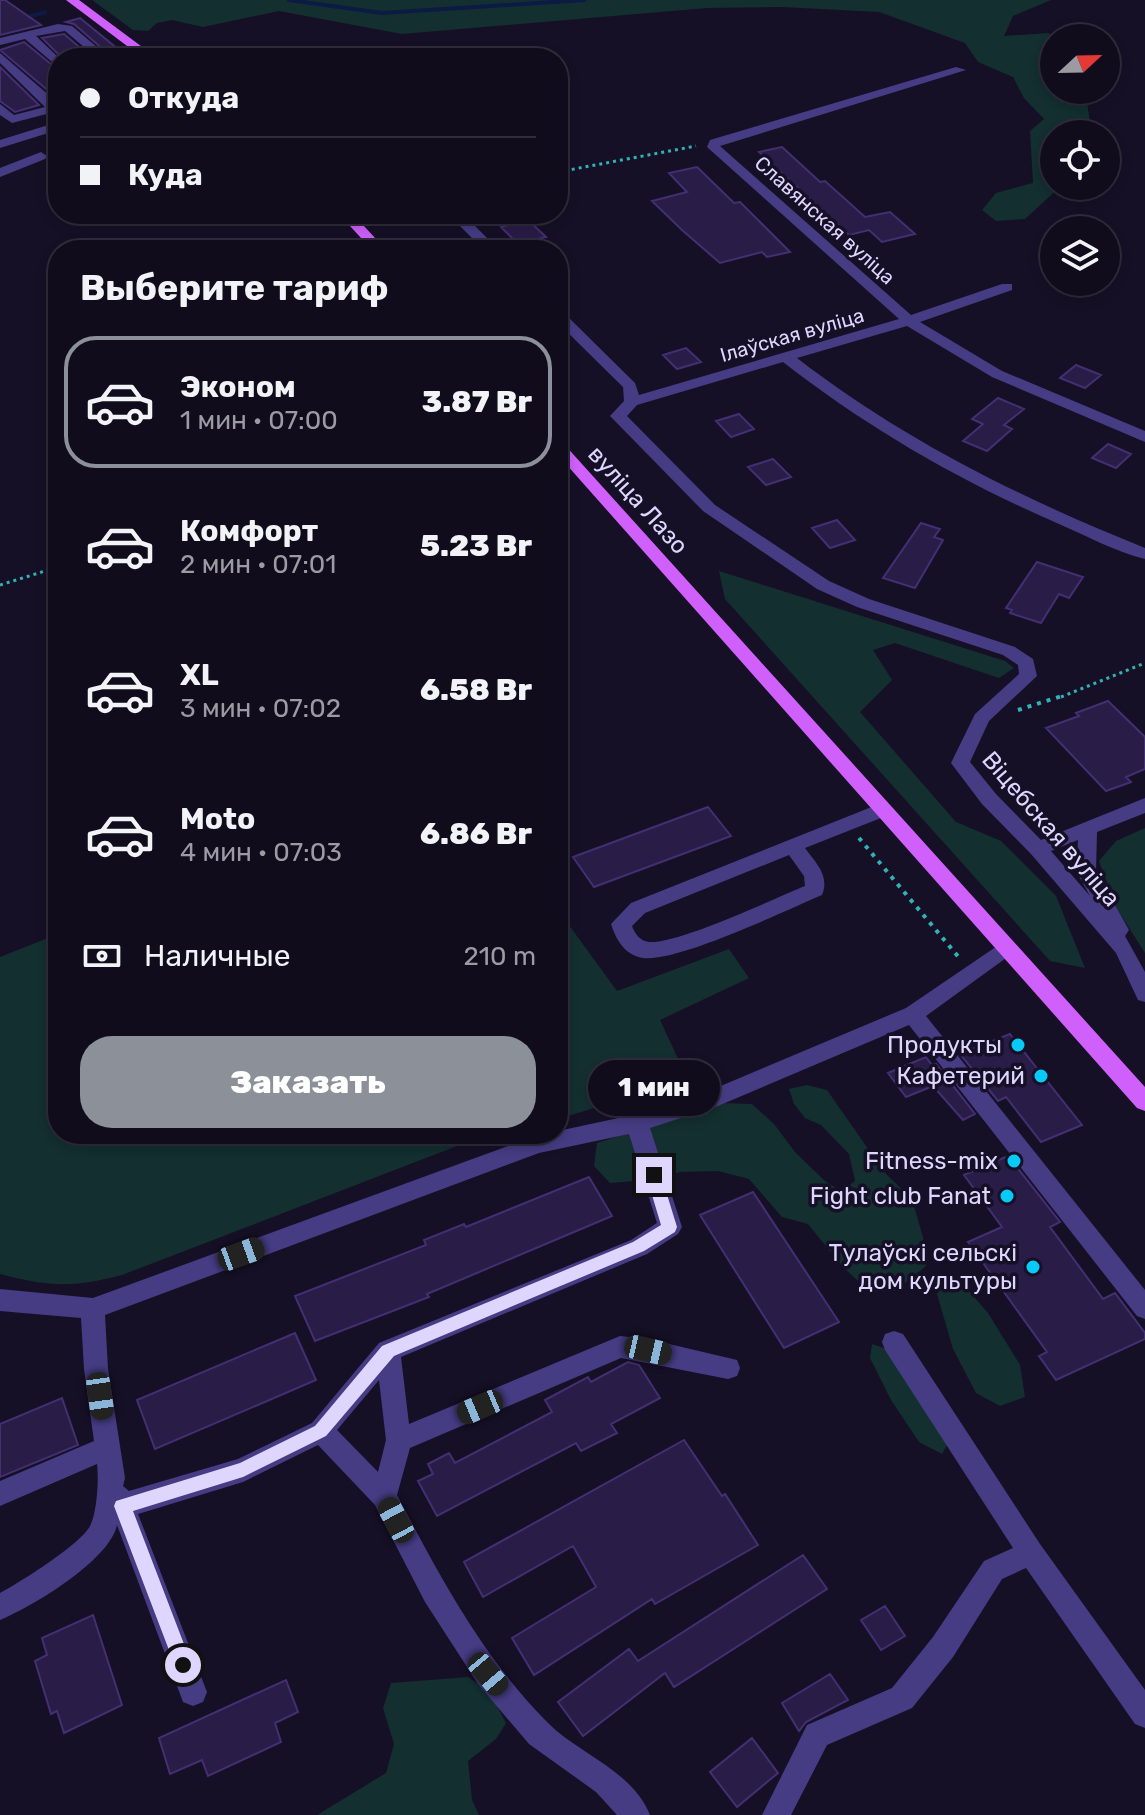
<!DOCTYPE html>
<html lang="ru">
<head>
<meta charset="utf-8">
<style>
  body { margin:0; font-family:Rubik,sans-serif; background:#191525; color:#f1f3f6; height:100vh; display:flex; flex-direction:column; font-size:30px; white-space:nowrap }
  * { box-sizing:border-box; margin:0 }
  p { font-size:26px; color:#9c9ba3 }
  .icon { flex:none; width:44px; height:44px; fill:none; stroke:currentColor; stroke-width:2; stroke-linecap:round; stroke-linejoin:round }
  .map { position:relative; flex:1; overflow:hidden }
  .sheet { position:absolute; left:48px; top:240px; width:520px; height:904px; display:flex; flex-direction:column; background:#100c1c; border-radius:32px; box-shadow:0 4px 12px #0003,0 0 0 2px #302c3b }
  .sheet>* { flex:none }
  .hud { position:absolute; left:48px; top:48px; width:520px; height:176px; border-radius:32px; box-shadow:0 4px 12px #0003,0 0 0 2px #302c3b; display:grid; align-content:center; height:176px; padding:0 32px; background:#100c1c }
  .needle { width:52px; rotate:68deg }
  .buttons { position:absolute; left:1040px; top:24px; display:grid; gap:16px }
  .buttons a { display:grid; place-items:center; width:80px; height:80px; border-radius:50%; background:#100c1c; box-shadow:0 4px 12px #0003,0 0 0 2px #302c3b; font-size:40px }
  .end { position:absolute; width:36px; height:36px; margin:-18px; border:10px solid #dfd6fe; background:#111; box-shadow:0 0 0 4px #111 }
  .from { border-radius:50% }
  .bubble { position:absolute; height:56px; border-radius:28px; background:#100c1c; box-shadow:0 4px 12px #0003,0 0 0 2px #302c3b; font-size:26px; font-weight:800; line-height:56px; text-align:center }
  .car { position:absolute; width:24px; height:48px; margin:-24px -12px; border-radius:10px; box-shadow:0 0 6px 2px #0007; background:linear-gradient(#222 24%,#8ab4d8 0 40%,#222 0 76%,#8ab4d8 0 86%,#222 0) }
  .hud b { display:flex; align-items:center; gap:28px; height:76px; font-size:30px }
  .hud b+b { border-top:2px solid #302c3b }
  .hud i { width:20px; height:20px; background:#f1f3f6 }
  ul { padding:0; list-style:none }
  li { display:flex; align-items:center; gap:24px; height:132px; margin:0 16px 12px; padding:0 16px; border:4px solid transparent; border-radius:32px }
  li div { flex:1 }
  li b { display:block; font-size:30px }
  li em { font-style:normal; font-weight:800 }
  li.on { border-color:#8c9099 }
  li>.icon { width:72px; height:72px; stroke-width:1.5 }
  h2 { padding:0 32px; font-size:36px; line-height:96px }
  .pay { display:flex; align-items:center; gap:20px; height:88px; padding:0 32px; font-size:30px }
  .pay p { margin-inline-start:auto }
  .primary-button { display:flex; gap:16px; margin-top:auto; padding:16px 32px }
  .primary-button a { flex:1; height:92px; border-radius:32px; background:#8c9099; color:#fff; font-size:32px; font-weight:800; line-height:92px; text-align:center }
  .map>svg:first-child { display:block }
</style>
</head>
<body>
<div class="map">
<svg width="1145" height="1815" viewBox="0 0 1145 1815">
  <rect width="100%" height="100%" fill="#161026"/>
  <!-- green -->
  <path fill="#132f30" d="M92,0h959l-38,16 -9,20 45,-3 5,8v49h31l7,44h-38v52h7l-36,33 -29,2 -14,-11 14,-17 37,-10 -3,-52 14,-12 -20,-21 -11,-21 -35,-15 -13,-19 -86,-31 -97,-5 -75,1 -305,26 -123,-23 -76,16 -31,-7 -15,3 -9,8 -15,-1z
    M719,571l286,90 9,7 -15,10 -104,-35 -22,7 19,30 -32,32 96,110 45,19 55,55 29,72 -35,-7 -325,-362z
    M1145,828v125l-28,-44 -18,-48 17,-20z
    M558,910l59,81 112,-42 20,29 -89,42 28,60 -130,39z
    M58,934v200h439l-27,7 -348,134c-51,13 -71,12 -122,-1v-317z
    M807,1085l20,5 58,83 27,26 11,38 3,29 -31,25 -25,1 -28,-26 -34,-42 -26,-7 -33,-38 -31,-8 -38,1 -32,8 -38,3 -16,-17 3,-23 124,-40 31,1 22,20 21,28 30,29 16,10 14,-10 -6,-27 -28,-29 -16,-7 -11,-14 -5,-15z
    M946,1281l15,1 27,31 32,52 5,32 -25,9 -24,-13 -23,-44 -16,-55z
    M872,1344l17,6 60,92 -7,12 -23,-12 -28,-42 -21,-42z
    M468,1677l21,14 17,32 -10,16 -28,22 4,39 7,15h-162l69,-42 8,-29 -11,-36 8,-25z"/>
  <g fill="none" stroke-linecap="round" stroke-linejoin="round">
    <!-- stream -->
    <path stroke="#0b1b44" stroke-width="4" d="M289,0l93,13 202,-13
      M21,19l24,-7"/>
  </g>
  <!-- building -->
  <path fill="#291c47" stroke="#432f72" stroke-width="2" d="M0,0h5l36,25 -41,10z
    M80,18l49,40h-16l-39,-34 -8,-2z
    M64,34l28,24h-30l-20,-20z
    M24,42l34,28v29l-58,-49z
    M0,67l39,38 -24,7 -15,-11z
    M782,147l38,35 5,-1 40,36 25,-5 25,22 -33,8 -13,-12 -20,5 -90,-83z
    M697,167l37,36 6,-1 50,50 -23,5 -5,-5 -42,11 -38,-33 -30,-29 35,-9 -18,-19z
    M528,220l18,17 -28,7 -17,-17z
    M686,348l15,14 -24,7 -14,-14z
    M1076,365l25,10 -16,13 -25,-10z
    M998,398l26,11 -20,16 8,4 -25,22 -24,-10 20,-17 -11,-5z
    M739,414l15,15 -23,8 -15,-16z
    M1108,444l23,10 -15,14 -24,-10z
    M773,459l18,18 -25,8 -18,-18z
    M837,520l18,20 -25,8 -18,-20z
    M921,523l19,6 -6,8 9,3 -28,48 -32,-10z
    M1037,562l46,15 -14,21 -10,-4 -18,29 -31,-10 2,-3 -6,-2z
    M1108,701l37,36v32l-19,8 5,5 -25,9 -60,-63 33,-12 -3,-3z
    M708,807l23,29 -137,51 -21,-30z
    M1010,1034l33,42 39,49 -41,17 -35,-45 -8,4 -38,-47z
    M926,1057l6,8 4,-1 39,50 -12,6 -30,-34 -27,11 -18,-24z
    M1008,1156l52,66 -10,5 53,72 12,-6 30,40v6l-89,41 -17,-24 8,-4 -79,-110 34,-15 -38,-52z
    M589,1177l23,39 -185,78 2,3 -114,44 -20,-45 131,-51 -2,-5 40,-16 2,3z
    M753,1192l86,130 -55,26 -84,-133z
    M295,1333l21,47 -161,69 -18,-49z
    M628,1362l11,3 21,33 -49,26 6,9 -36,18 -5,-8 -139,73 -19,-35 15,-7 -5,-10 21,-11 6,10 97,-51 -7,-12 43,-23 3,5z
    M62,1398l16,47 -78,32v-53z
    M684,1440l38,56 3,-2 33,51 -103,59 -3,-5 -118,76 -22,-37 84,-51 -23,-41 -90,51 -19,-35z
    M803,1555l24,34 -153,98 -9,-14 -82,63 -25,-34 71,-53 9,12z
    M885,1606l20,30 -24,14 -20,-30z
    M93,1615l29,90 -58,28 -7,-22 -6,3 -16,-53 12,-6 -5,-17z
    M830,1674l18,26 -42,22 -7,9 -17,-28z
    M286,1680l12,32 -23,11 6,19 -73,34 -6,-16 -32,14 -11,-36z
    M752,1738l26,35 -41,34 -27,-35z"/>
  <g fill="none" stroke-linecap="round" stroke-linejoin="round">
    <!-- path-far1 -->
    <path stroke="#32b1b6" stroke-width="3" stroke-dasharray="3 4" stroke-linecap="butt" d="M558,172l138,-26
      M0,585l58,-18
      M1061,697l84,-34"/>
    <!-- path -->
    <path stroke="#32b1b6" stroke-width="4" stroke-dasharray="4 6" stroke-linecap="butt" d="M1018,710l47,-15
      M859,838l102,122"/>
    <!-- minor -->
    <path fill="#463c84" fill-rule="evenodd" d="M58,24l14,2 38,32h-13l-32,-27 -29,5 23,22 -1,9 -33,-28 -25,6v-7z
      M0,53l58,50v8l-46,12 -12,-8v-11l14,11 31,-8 -45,-44z
      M956,67l10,3 -246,76 191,169 91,-31h10v6l-92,32 82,49 143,60v11l-153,-65 -85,-51 -110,32c106,82 224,140 348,190v11c-29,-7 -58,-23 -86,-35 -99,-43 -190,-95 -276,-162l-146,43 -10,11 88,89 114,76 40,18 146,48 18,12 4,17 -48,45 -19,41 26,32 45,46 104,-42v15l-48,19 -1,39 33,59 -4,6 20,36v30l-7,-2 -22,-47 -85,-99 -49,-50 -31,-41 24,-49 44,-40 -1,-9 -15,-10 -146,-48 -40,-18 -114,-78 -90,-92 -3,-3 14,-15 -1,-14 -65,-64v-12l5,1 72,71 4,12 260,-76 -192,-172 3,-7zM1078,840l-2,31 14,25 -39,-45z
      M58,122v8l-58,18v-8z
      M41,152l6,4 -2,3 -45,18v-9z
      M448,214h15l36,36h-15z
      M884,802l10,7 -3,5 -86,34c11,15 25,28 17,47 -38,16 -143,67 -179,63 -19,-3 -27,-19 -32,-34l20,-21zM789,855l15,21 1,10c-32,13 -127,58 -156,56 -9,-1 -14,-8 -17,-16l13,-13z
      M1006,940l7,3 3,5 -3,5 -87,63 219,274v29l-8,-3 -228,-291 -191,81 -68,22 32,99 -4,7 -31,20 -246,103 8,67 211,-88 28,3 89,21 3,8 -3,8 -9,3 -107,-21 -211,90 -13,47c42,80 86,163 151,228 32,32 84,47 102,92h-33l-21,-23 -67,-48 -51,-60 -53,-82 -50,-97 -57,-60 -75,37 -105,32 69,178 -4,10 -10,4 -10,-4 -66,-177c-7,35 -85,82 -117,95v-27c19,-10 81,-49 90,-67 7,-13 9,-47 7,-62l-97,42v-25l94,-40 -10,-72 -3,-51 -81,-7v-22l93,9 445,-163 20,-1v-3l79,-17 67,-21 202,-85zM629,1134l28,89 -26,17 -252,103 -67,80 -74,36 -109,32 -6,-5 2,-8 -17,-109 -3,-54 434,-162zM379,1380l7,60 -8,32 -41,-42z
      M894,1331l9,3 137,210 105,146v38l-10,-4 -109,-156 -24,11 -49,78 -41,51 -85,37 -36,70h-29l45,-90 85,-37 41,-51 51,-76 29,-13 -128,-198 -3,-8 3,-8z"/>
    <!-- major -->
    <path fill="#d060fb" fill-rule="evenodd" d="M66,0h13l78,58h-14z
      M339,214h14l33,36h-14z
      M558,441l5,2 582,644v24l-8,-3 -579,-653z"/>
  </g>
  <!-- route -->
  <path fill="#dfd6fe" d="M654,1169l7,6 16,52 -2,5 -31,19 -250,105 -68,80 -83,41 -110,34 59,154 -3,6 -6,3 -6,-3 -63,-165 2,-5 124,-38 75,-37 67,-80 251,-104 28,-17 -15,-50z"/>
  <!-- markers -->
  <g fill="#07caf9" stroke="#161026" stroke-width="3">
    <circle cx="1018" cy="1045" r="8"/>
    <circle cx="1041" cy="1076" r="8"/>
    <circle cx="1014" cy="1161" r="8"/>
    <circle cx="1007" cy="1196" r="8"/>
    <circle cx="1033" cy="1267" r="8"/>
  </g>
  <g text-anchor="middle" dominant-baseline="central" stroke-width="7" stroke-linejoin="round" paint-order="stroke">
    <!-- far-street labels -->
    <g font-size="20" fill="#dfd6fe" stroke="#161026">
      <text transform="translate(825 220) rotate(42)">Славянская вуліца</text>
      <text transform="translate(792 335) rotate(-16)">Ілаўская вуліца</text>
    </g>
    <!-- street labels -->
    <g font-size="24" fill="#dfd6fe" stroke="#161026">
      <text transform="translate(638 500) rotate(48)">вуліца Лазо</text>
      <text transform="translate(1051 829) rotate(49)">Віцебская вуліца</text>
    </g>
    <!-- poi labels -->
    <g font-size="24" fill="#dfd6fe" stroke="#161026" text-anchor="end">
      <text x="1002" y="1045">Продукты</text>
      <text x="1025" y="1076">Кафетерий</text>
      <text x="998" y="1161">Fitness-mix</text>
      <text x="991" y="1196">Fight club Fanat</text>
      <text x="1017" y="1253">Тулаўскі сельскі<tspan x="1017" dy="28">дом культуры</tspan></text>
    </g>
  </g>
</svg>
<div class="buttons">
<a><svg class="needle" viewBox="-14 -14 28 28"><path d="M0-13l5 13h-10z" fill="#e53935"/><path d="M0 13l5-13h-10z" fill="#9c9ba3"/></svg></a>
<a><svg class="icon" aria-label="locate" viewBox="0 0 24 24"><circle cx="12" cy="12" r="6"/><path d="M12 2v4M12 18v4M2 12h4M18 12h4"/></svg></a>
<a><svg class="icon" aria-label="layers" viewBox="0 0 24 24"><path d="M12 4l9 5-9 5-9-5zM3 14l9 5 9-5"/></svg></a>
</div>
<i class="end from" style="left:183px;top:1665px"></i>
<i class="end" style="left:654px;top:1175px"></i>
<div class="bubble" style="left:588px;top:1060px;width:132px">1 мин</div>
<i class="car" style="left:241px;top:1254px;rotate:70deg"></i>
<i class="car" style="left:648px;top:1350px;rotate:103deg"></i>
<i class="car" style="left:100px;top:1396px;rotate:172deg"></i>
<i class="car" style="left:480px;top:1407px;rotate:247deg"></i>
<i class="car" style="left:396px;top:1520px;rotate:332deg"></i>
<i class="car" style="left:488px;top:1674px;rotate:140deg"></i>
<div class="hud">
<b><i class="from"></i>Откуда</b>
<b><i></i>Куда</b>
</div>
<section class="sheet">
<h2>Выберите тариф</h2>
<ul>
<li class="on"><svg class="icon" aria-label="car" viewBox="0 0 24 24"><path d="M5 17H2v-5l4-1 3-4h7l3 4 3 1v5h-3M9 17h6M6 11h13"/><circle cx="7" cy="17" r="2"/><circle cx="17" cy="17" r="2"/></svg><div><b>Эконом</b><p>1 мин · 07:00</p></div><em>3.87 Br</em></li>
<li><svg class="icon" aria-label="car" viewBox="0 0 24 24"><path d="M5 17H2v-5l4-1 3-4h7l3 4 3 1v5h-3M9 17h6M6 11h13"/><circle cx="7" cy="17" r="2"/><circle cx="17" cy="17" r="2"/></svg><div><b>Комфорт</b><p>2 мин · 07:01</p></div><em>5.23 Br</em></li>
<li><svg class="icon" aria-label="car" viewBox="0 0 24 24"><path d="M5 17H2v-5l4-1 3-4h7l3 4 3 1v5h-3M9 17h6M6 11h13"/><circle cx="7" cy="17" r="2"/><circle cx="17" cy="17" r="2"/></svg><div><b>XL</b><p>3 мин · 07:02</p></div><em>6.58 Br</em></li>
<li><svg class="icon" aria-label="car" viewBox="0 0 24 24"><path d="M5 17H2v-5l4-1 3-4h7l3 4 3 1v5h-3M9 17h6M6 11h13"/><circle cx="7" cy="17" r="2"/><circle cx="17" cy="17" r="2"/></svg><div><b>Moto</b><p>4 мин · 07:03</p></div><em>6.86 Br</em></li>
</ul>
<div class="pay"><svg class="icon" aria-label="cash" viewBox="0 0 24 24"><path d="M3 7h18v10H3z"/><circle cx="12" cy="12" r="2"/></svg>Наличные<p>210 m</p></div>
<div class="primary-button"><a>Заказать</a></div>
</section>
</div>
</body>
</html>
